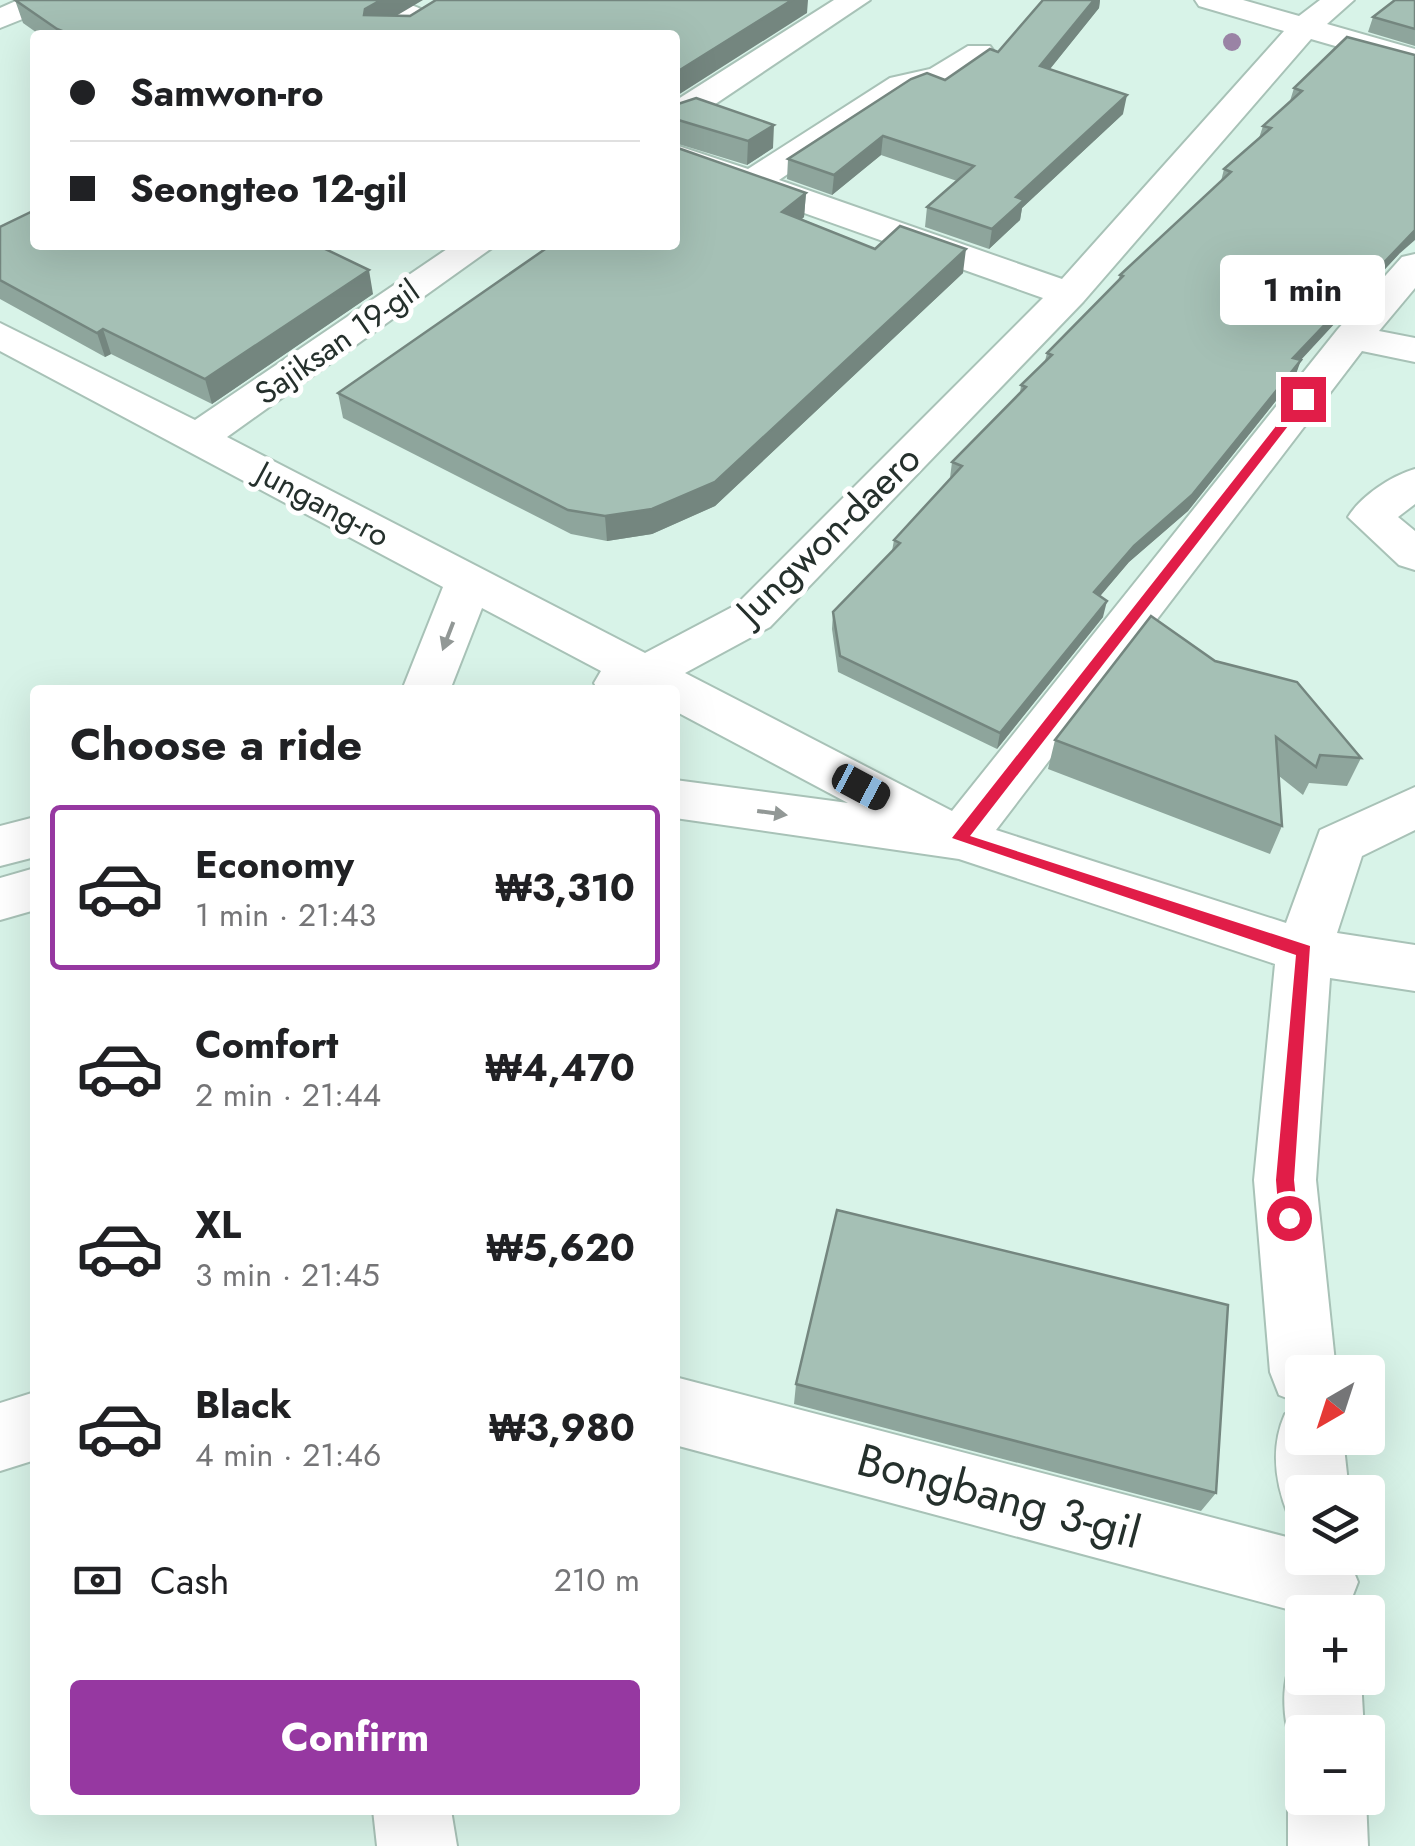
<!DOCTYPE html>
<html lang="en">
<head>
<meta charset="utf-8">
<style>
  body { margin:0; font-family:Jost,sans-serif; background:#f2f2f2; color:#202124; height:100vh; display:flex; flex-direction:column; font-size:38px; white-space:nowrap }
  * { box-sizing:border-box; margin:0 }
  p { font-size:32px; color:#757577 }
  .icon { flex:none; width:55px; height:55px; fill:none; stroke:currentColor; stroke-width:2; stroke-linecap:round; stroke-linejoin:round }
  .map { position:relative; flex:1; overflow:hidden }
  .details { position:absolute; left:30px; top:685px; width:650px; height:1130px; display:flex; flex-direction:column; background:#fff; border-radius:10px; box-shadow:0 10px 40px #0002 }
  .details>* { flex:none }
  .banner { position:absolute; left:30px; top:30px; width:650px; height:220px; border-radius:10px; box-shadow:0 10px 40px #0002; display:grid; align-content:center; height:220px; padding:0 40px; background:#fff }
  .needle { width:65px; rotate:219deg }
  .fabs { position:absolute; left:1285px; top:1355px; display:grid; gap:20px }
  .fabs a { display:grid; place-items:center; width:100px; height:100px; border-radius:10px; background:#fff; box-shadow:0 10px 40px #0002; font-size:50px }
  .end { position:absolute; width:45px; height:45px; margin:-22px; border:12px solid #e11d48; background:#fff; box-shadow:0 0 0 5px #fff }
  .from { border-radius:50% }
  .bubble { position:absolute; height:70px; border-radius:10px; background:#fff; box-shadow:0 10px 40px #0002; font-size:32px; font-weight:700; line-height:70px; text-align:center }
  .car { position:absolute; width:30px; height:60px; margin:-30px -15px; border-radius:12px; box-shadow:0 0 8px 2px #0007; background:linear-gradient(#222 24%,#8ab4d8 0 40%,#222 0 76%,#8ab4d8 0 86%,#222 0) }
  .banner b { display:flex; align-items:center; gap:35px; height:95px; font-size:38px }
  .banner b+b { border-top:2px solid #e0e0e0 }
  .banner i { width:25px; height:25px; background:#202124 }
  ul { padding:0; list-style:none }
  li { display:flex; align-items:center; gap:30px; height:165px; margin:0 20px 15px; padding:0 20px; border:5px solid transparent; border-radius:10px }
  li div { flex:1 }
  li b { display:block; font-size:38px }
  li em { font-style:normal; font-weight:700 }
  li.active { border-color:#9638a1 }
  li>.icon { width:90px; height:90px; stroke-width:1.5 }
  h2 { padding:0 40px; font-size:45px; line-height:120px }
  .pay { display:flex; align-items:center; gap:25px; height:110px; padding:0 40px; font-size:38px }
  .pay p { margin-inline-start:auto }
  .button { display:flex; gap:20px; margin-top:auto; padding:20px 40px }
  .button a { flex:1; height:115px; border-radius:10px; background:#9638a1; color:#fff; font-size:40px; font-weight:700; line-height:115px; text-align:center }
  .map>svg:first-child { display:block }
</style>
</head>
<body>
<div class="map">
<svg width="1415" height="1846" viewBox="0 0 1415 1846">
  <rect width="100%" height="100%" fill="#d8f3e8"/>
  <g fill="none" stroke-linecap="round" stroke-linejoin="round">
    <!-- minor casing -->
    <g stroke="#a8c2b7" stroke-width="4">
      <path id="minor" d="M18,0h41l-4,6 -55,22v-20z
        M358,0c25,0 58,0 75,18l-15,9 -56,-21z
        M834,0h36l-183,123 -12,3v-25z
        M1195,0h48l56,16 21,-16h34l-27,24 88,25v20l-104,-30 -228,263 -313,325 -85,46 267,138 386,-482 64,-72 13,-3v34l-36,43 36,7v24l-53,-11 -366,479 290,93 34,-93 95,-43v43l-53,26 -25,77 78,12v46l-85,-13 -14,202 20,192h-34v32l-23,-9 -9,-23 -16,-192 21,-216 -316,-105 -284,-41v-38l173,23 -173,-92v-21h-77l-4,-7 7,-12 -119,-63 -32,82h-48l41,-103 -443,-236v-28l195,97 258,-175h43l-269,192 418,216 91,-48 307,-307 -368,-131v-22l73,24 142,-91 40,-9 38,-23h22l5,7c-20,29 -55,28 -83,40 -44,20 -92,60 -133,87l283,99 222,-248 -85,-25z
        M1415,469v35l-17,13 17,14v39l-16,-5 -51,-48c13,-21 43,-41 67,-48z
        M35,817v40l-35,9v-40z
        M35,868v42l-35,10v-42z
        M675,1377l627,164v17h46l10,24 -10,26 -46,5 -627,-168z
        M35,1392v68l-35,11v-68z
        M1302,1406v32h41l6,54h-47v30l-13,-5c-14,-34 -19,-69 -4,-103z
        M1302,1649v29h59l3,54h-62v29c-21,-22 -26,-92 0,-112z
        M1302,1769v29h64l2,48h-80v-48z
        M373,1810h78l6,36h-80z"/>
    </g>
    <!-- minor -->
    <use href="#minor" fill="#fff" fill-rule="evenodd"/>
  </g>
  <!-- trees -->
  <circle fill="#9a83a5" cx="1232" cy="42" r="9"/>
  <!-- wall -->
  <path fill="#8ea59c" d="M15,0l382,15 410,-2 -132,22h-635l-17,-12z
    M1043,0h57l-1,8 -49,61 73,45 -101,94 -2,12 -31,29 -64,-22 2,-20 30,-26 -76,-26 -49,40 -45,-16 1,-20 210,-107z
    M1415,0v46l-47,-14 5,-15z
    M1343,40l56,214 -99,106 -5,17 -107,134 -59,51 -29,34 3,21 -106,132 -159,-77 -6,-43 1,-17 59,-61 2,-11 56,-62 2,-16 68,-69 1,-8 24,-24 2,-8 71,-72 2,-6 101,-94 3,-12 35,-31 4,-12 27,-25 4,-13z
    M675,105l98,43 -26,17 -72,-22z
    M806,193l-2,24 -2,2 73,30 88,24 -248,233 -63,28 -45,7 -36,-7 -228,-116 -5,-25z
    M0,227l35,18h285l53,49 -161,110 -101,-50 -6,3 -105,-58z
    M1215,661l146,97 -14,28 -38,-3 -6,12 -24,-19 3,50 -12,28 -222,-85 7,-29z
    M796,1384l420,109 -15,18 -407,-107z"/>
  <!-- shaded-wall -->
  <path fill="#74867f" d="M381,0h42l-54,32 -5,-17 1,-6z
    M792,0h16l-1,13 -132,84v-24z
    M1094,0h6l-1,8 -62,77 3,-19z
    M1127,95l-4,19 -101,94 -2,12 -31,29 3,-20 24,-32z
    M774,125l-1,23 -26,17 1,-24z
    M883,136l-2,19 -49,40 2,-20z
    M806,193l-2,24 -23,19 1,-24z
    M1415,230v10l-16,14 -111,120 5,-16z
    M966,249l-3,24 -248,233 -63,28 -45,7 -2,-25z
    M369,270l4,24 -161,110 -7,-25z
    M103,329l8,25 -6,3 -8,-24z
    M1301,360l-6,17 -107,134 -59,51 -39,46 4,-16z
    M1107,601l-4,16 -106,132 3,-16z"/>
  <!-- building -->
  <path fill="#a5c0b5" stroke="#74867f" stroke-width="2.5" d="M15,0h366l-16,9 -1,6 46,1 26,-16h356l-117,73v-38h-603l-15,-6z
    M1043,0h51l-54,66 87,29 -111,102 8,3 -32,29 -65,-22 47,-41 -91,-30 -49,39 -46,-16 123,-80 16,-6 18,7 45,-31 8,3z
    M1395,0h20v29l-42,-12z
    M1347,37l68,18v175l-122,128 8,2 -109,135 -58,51 -40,46 13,9 -107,132 -160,-77 -7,-44 67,-69 -6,-3 68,-74 -10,-4 74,-75 -5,-2 31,-30 -5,-2 76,-77 -3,-1 111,-103 -7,-3 47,-41 -8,-2 39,-35 -8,-3z
    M696,98l78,27 -26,16 -73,-22v-14z
    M675,147l131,46 -24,19 93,37 25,-23 66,23 -251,233 -63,27 -47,7 -37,-6 -230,-117 213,-148h124z
    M35,210v35h282l52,25 -164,109 -102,-50 -6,4 -97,-53v-53z
    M1151,616l64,45 82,21 64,76 -41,-3 -4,12 -40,-30 6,89 -227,-86z
    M837,1210l391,95 -12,188 -420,-109z"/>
  <!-- one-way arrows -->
  <defs><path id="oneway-solid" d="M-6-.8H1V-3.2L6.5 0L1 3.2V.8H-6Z" transform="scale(2.5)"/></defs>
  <g fill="#929896">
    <use href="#oneway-solid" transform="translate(448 636) rotate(111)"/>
    <use href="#oneway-solid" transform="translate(772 813) rotate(8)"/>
  </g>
  <!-- route -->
  <path fill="#e11d48" d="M1299,397l10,2 -339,437 340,110 -16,234 4,38 -9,9 -10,-9 -3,-38 20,-225 -344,-117z"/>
  <g text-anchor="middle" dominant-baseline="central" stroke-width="10" stroke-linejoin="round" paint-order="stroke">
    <!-- far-street labels -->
    <g font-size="32" fill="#25302c" stroke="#fff">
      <text transform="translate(337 342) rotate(-35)">Sajiksan 19-gil</text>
      <text transform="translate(323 504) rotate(28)">Jungang-ro</text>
    </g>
    <!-- street labels -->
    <g font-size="38" fill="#25302c" stroke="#fff">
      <text transform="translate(828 534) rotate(-44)">Jungwon-daero</text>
    </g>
    <!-- near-street labels -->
    <g font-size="45" fill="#25302c" stroke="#fff">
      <text transform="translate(999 1496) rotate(15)">Bongbang 3-gil</text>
    </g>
  </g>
</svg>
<div class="fabs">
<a><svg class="needle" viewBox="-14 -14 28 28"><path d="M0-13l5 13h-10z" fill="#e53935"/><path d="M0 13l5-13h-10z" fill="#757577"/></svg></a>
<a><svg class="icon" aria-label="layers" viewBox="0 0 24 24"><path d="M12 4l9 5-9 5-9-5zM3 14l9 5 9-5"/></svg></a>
<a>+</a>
<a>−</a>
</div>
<i class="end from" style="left:1289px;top:1218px"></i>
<i class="end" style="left:1303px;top:399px"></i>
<div class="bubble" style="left:1220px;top:255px;width:165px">1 min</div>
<i class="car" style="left:861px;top:787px;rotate:118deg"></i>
<div class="banner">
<b><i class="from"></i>Samwon-ro</b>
<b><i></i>Seongteo 12-gil</b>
</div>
<section class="details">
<h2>Choose a ride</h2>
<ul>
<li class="active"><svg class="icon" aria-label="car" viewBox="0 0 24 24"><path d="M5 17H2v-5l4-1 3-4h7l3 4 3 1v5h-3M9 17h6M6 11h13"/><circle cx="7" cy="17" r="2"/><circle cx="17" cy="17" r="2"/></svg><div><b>Economy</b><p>1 min · 21:43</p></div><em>₩3,310</em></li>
<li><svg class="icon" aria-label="car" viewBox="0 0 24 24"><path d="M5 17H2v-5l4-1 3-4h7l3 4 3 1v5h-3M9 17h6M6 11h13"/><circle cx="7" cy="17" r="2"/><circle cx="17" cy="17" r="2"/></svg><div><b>Comfort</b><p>2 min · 21:44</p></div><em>₩4,470</em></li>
<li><svg class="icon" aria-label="car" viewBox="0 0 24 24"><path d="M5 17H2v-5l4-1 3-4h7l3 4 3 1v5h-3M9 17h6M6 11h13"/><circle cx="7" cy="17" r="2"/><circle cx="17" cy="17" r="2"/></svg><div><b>XL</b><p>3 min · 21:45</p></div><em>₩5,620</em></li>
<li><svg class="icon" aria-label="car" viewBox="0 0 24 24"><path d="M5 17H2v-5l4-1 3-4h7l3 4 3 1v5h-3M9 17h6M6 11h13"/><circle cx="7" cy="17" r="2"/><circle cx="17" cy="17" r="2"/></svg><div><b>Black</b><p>4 min · 21:46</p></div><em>₩3,980</em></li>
</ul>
<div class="pay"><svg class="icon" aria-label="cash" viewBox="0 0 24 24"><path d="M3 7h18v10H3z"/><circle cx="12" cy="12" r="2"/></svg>Cash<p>210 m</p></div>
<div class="button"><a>Confirm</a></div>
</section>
</div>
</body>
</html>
